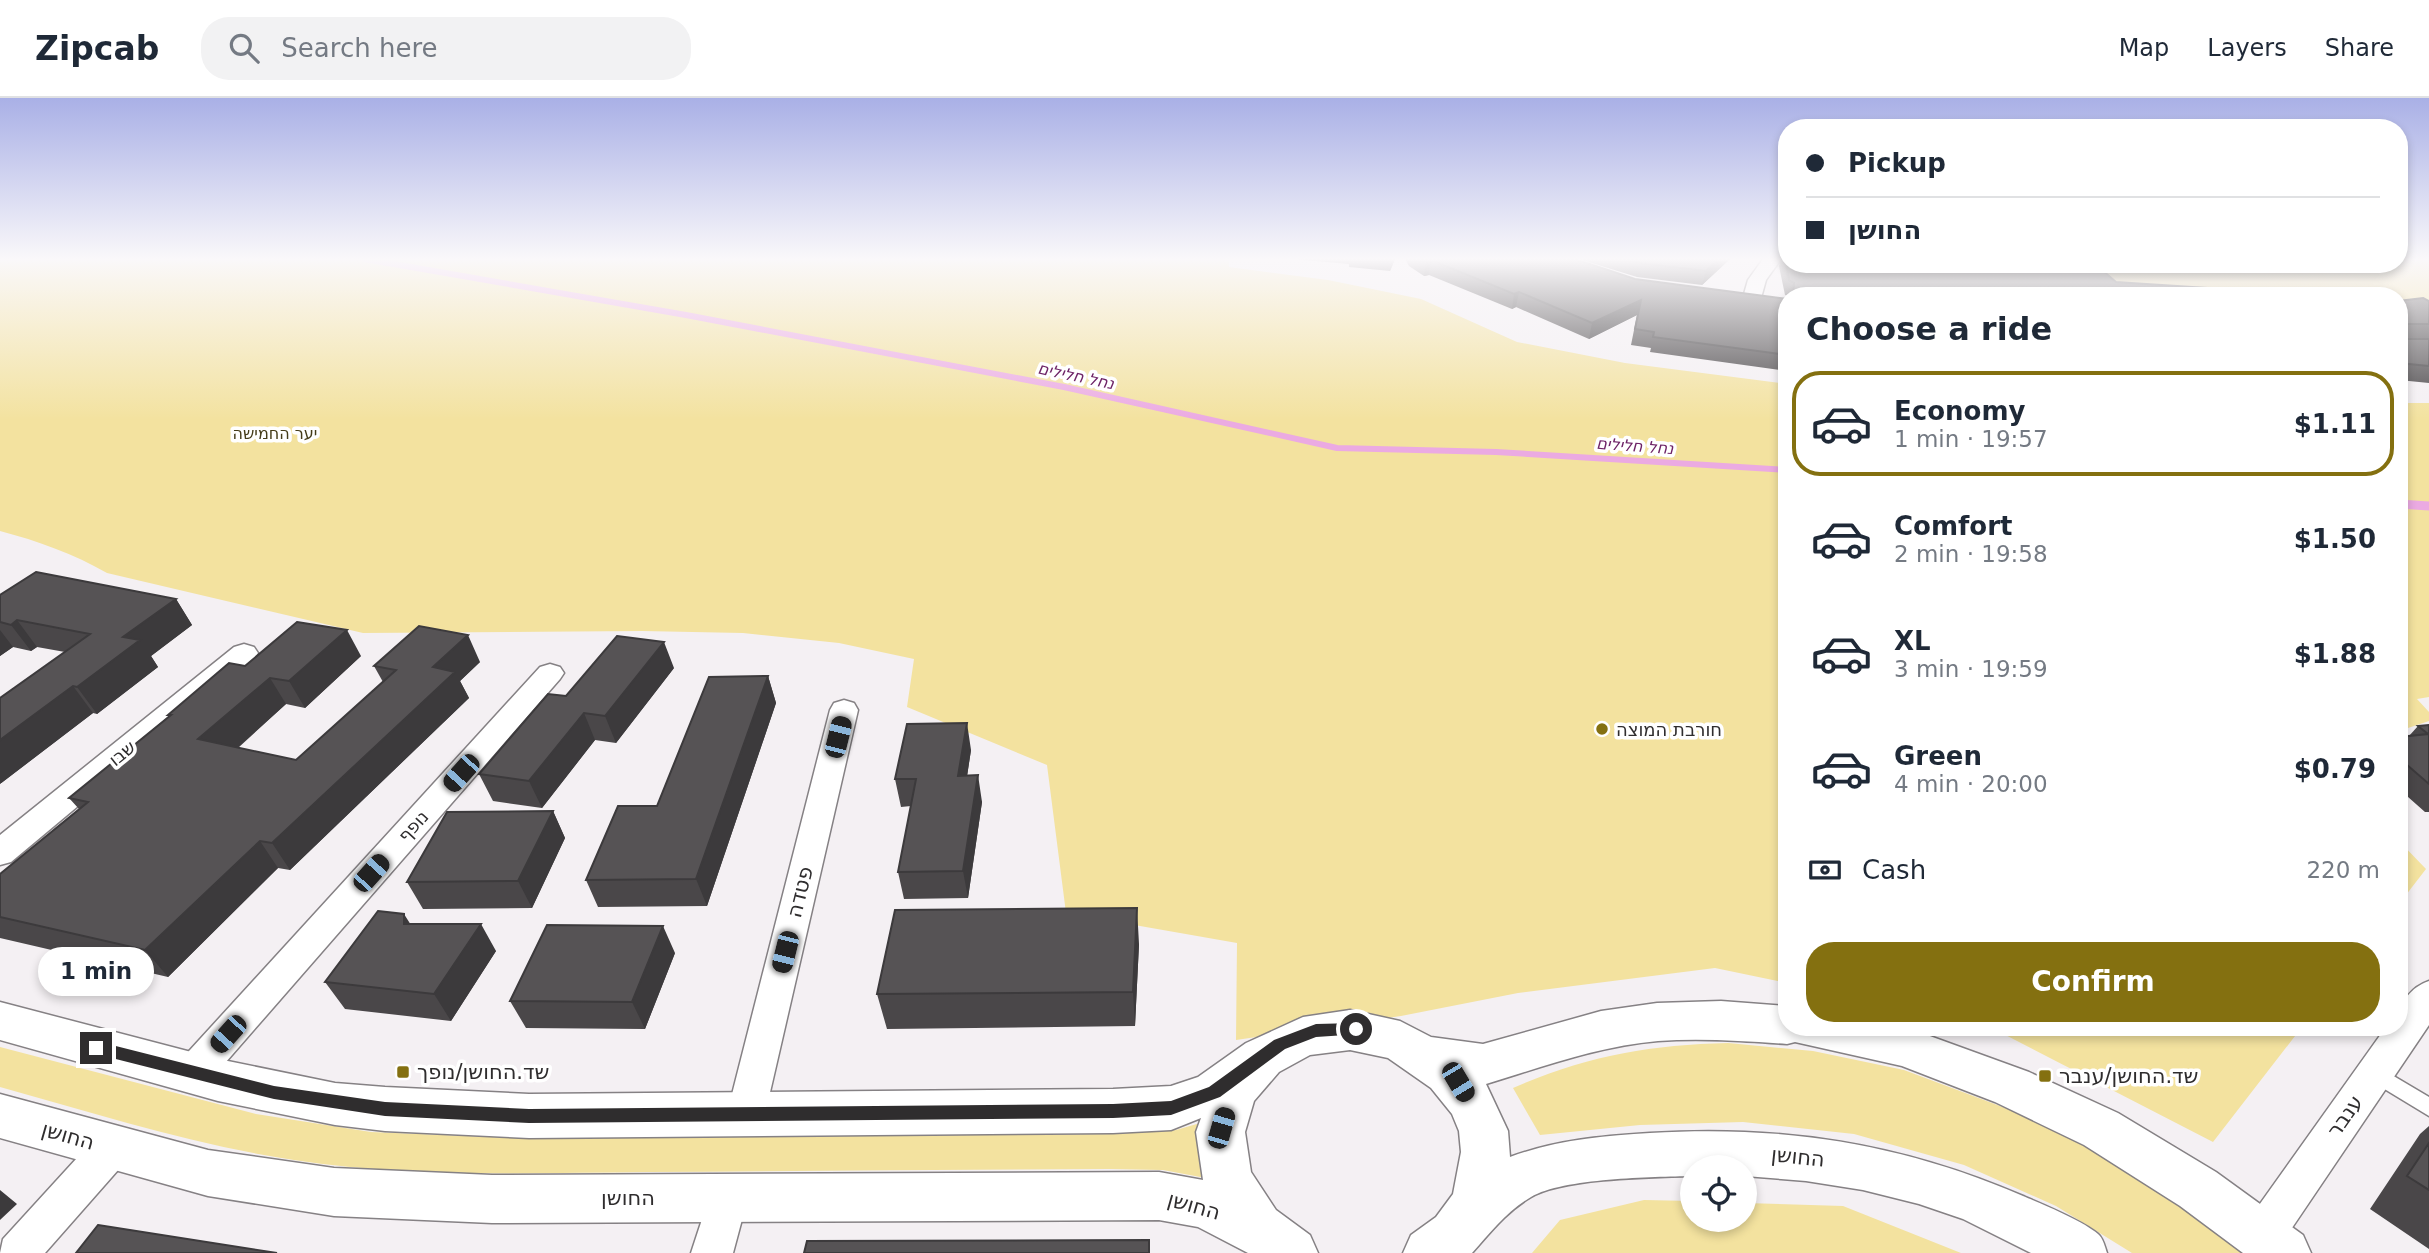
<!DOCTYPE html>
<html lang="en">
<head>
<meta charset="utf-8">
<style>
  body { margin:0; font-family:"DejaVu Sans","Noto Sans Hebrew",sans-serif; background:#f2f2f3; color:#1f2937; height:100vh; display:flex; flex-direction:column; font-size:26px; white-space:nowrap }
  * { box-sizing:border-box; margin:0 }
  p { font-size:23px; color:#747a83 }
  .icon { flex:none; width:38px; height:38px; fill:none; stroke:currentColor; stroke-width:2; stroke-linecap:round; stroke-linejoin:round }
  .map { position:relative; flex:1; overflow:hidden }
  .details { position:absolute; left:1778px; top:189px; width:630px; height:749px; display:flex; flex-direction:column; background:#fff; border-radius:28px; box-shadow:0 4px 10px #0003 }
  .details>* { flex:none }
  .guide { position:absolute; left:1778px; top:21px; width:630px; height:154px; border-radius:28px; box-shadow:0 4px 10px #0003; display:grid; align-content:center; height:154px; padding:0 28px; background:#fff }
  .tools { position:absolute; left:1680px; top:1057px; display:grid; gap:14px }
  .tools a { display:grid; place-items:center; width:77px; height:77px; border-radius:50%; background:#fff; box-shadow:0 4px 10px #0003; font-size:35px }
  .end { position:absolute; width:32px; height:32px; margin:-16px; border:9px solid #2f2d2e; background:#fff; box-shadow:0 0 0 4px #fff }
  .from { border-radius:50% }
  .bubble { position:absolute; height:49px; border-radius:24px; background:#fff; box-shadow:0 4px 10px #0003; font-size:23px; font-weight:700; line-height:49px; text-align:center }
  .car { position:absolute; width:21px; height:42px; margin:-21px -10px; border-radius:9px; box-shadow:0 0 5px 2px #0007; background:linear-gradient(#222 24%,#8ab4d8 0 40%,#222 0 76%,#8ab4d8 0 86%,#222 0) }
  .guide b { display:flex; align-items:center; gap:24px; height:66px; font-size:26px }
  .guide b+b { border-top:2px solid #e0e1e3 }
  .guide i { width:18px; height:18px; background:#1f2937 }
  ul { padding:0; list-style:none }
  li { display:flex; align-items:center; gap:21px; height:105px; margin:0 14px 10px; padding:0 14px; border:4px solid transparent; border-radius:28px }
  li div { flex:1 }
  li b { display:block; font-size:26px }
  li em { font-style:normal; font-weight:700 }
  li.current { border-color:#847010 }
  li>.icon { width:63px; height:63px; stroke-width:1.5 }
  h2 { padding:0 28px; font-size:32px; line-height:84px }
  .pay { display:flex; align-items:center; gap:18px; height:77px; padding:0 28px; font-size:26px }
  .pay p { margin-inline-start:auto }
  .primary-button { display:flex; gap:14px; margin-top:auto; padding:14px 28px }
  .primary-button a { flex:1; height:80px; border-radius:28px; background:#847010; color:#fff; font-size:28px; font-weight:700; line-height:80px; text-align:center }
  header { display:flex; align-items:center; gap:42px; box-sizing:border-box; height:98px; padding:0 35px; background:#fff; border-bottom:2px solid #e0e1e3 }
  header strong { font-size:33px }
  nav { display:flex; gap:38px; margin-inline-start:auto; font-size:24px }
  .search { width:490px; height:63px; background:#f2f2f3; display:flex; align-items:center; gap:18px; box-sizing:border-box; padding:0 24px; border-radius:28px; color:#747a83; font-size:26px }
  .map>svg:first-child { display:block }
</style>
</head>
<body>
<header>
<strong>Zipcab</strong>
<div class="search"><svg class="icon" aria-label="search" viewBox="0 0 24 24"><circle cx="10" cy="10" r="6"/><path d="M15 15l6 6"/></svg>Search here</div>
<nav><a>Map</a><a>Layers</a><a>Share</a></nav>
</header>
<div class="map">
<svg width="2429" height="1155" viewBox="0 0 2429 1155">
  <rect width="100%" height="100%" fill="#f4f0f3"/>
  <!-- green -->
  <path fill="#f3e29f" d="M0,161h1229v8l99,13 93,19 96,43 108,21 162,21v599l-72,-15 -197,25 -117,23 -165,24 1,-97 -171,-30 -19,-148 -140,-58 7,-48 -75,-16 -96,-10 -101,-2 -279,2 -256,-60c-33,-19 -69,-32 -107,-42z
    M2399,161h30v47l-30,-1v-9h-197l-78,-4 -29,-28h304z
    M2399,305h30v294l-12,2 12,13v9l-30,10z
    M2399,743l27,28 -27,35z
    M1990,929h312l-89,115z
    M1728,945l85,8 91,19 104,39 84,40 93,58 61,46h-114l-76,-47 -92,-41 -110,-31 -111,-12 -103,3 -100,10 -27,-47c73,-32 136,-43 215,-45z
    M0,949l256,67 115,18 147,6 595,-4 63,-4 31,-9 4,58 -48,-9 -54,-1c-154,1 -307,2 -461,3 -117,1 -237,6 -354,-12 -100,-15 -197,-46 -294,-73z
    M1644,1102l48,1v19h53v-17l98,3 118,47h-429l28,-33z"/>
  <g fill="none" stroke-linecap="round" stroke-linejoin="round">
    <!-- stream-far1 -->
    <path stroke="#ebaae2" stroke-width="6" d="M365,161l321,56 378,72 273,61 159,4 291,18"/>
    <!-- stream -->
    <path stroke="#ebaae2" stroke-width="9" d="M2399,406l30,2"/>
    <!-- service casing -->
    <g stroke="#858184" stroke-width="3">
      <path id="service" d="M2375,967l54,32v19l-61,-37 -2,-6 2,-6z"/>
    </g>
    <!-- minor casing -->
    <g stroke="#858184" stroke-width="3">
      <path id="minor" d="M1763,161h18l-15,21 -7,25h-14l-3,-4 6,-21z
        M244,546l10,3 4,6 -4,6 -243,203 -11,3v-30l234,-188z
        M550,566l10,3 4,6 -4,6 -355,407 -13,5 -13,-5 -6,-12 6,-12 361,-395z
        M844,602l10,3 4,7 -93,404 -5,12 -14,5 -14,-5 -5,-12 103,-404 4,-7z
        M2429,883v44l-152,225 -7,3 -23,-3 -6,-14 6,-14 139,-195h13c0,-22 8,-38 30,-46z
        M112,1032l14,5 6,13 -6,13 -81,92h-45l3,-14 95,-104z
        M728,1080l14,5 6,14 -15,56h-42l23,-70z"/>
    </g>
    <!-- tertiary casing -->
    <g stroke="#858184" stroke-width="3">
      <path id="tertiary" d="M1721,903l66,5v21h118l124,45 89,41 98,59 87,63 8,18h-68l-63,-47 -96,-61 -89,-43 -93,-36 -107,-24 -8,2c-43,-3 -86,-6 -129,-3 -59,5 -116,26 -172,43l22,47 2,26c46,-17 92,-21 140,-24 133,-8 251,10 373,63 19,8 60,25 75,38 5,4 7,13 9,19h-76l-68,-34 -44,-15 -56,-14 -57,-9 -61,-5v-9h-53v9c-39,1 -129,2 -161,21 -24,14 -41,36 -59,56h-69l8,-18 25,-18 17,-23 8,-42 -2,-21 -7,-17 -21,-26 -43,-30 -38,-8 -40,5 -31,17 -25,29 -9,31 6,40 25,38 34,25 8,18h-70l-50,-26 -39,-7 -667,3 -158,-7 -126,-20 -208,-58v-44l208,56 126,18 158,7 667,-3 44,8 -7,-48 5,-14 -30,12 -58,3 -584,5 -144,-7 -50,-6 -117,-24 -218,-61v-38l218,57 117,24 50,4 144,7 584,-5 58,-3 27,-9 48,-34 57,-26 47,-7 50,11 31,16 52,7 118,-33 56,-8z"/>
    </g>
    <!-- service -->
    <use href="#service" fill="#fff" fill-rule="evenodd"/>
    <!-- minor -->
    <use href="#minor" fill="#fff" fill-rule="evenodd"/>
    <!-- tertiary -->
    <use href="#tertiary" fill="#fff" fill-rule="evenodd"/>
  </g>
  <!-- wall -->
  <path fill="#4a4749" d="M1292,161h103l-5,12 -41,-4v-3z
    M1405,161h170l60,20 152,20v72l-137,-19 1,-4 -20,-3 6,-30 -48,24 -73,-32 -4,2 -83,-34 -5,1 -15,-10z
    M1579,161h151l-28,26 -65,-8z
    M1781,161l335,23 214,14h-543l-2,-1 -6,-29z
    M2399,203h30v82l-30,-3z
    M0,497l176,4 16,26 -41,31 7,11 -61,47 -4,-1 -93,71 65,-132 -28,-5 -6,4 -18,-4 -13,9z
    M361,558l-56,52 -19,-4 -48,44 58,12 87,-78 -9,-16 106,-4 -20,19 9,17 -179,172 -12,-2 -110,109 -168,-39v-64l79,-65 -10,-11 100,-82 -1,-1 77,-49z
    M674,570l-58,75 -21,-3 -53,68 -49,-7 -14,-27 87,-78z
    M768,578l8,27 -69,203 -109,1 -12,-27 71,-74z
    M2429,627v87h-4l-26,-23v-52l10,-1 9,-10z
    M971,652l-4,26 15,26 -14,96 -64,1 -6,-27 13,-66 -10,1 -6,-28z
    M553,713l12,27 -33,70 -109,1 -16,-27z
    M410,826l86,27 -45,70 -106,-12 -20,-27z
    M1139,846l-4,82 -248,3 -10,-35z
    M675,855l-30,76 -119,-1 -16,-27z
    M2429,1028v123l-59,-40 50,-75z"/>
  <!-- shaded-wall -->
  <path fill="#3c3a3c" d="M1391,161h4l-5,12z
    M1719,161h11l-28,26 4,-14z
    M1431,162l-2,15 -5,1 2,-15z
    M1519,194l-3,15 -4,2 2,-15z
    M1641,202l-4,15 -48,24 3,-16z
    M176,501l16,26 -41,31 7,11 -61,47 -20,-27 46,-50z
    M17,522l20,27 -6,4 -20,-26z
    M0,532l13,17 -13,9z
    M347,532l14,26 -56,52 -16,-27z
    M468,537l12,27 -20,19 9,17 -179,172 -18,-27 161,-176z
    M664,544l10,26 -58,75 -11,-27z
    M768,578l8,27 -69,203 -11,-27z
    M270,580l16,26 -69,62 -19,-27z
    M73,588l20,27 -93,71v-44z
    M584,615l11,27 -53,68 -13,-27z
    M967,625l4,27 -8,53 -5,-27z
    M978,677l4,27 -14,96 -5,-27z
    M553,713l12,27 -33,70 -14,-27z
    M260,743l18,27 -110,109 -23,-27z
    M1137,810l2,36 -4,82 -2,-34z
    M404,816l17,27 -17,-17z
    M481,826l15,27 -45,70 -17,-27z
    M663,828l12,27 -30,76 -13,-27z
    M0,1092l17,14 -17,16z"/>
  <!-- building -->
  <path fill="#565355" stroke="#3c3a3c" stroke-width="2" d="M1422,161h153l60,20 152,20v56l-134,-18 1,-5 -19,-3 6,-29 -49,23 -73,-31 -5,2 -83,-34 -5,1z
    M1627,161h92l-13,12 -66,-8z
    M1785,161h2v5h308l21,18 214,14h-537l1,-13 -5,-3z
    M2423,200l6,3v23h-22v15h22v27l-30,-3v-62z
    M36,474l140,27 -53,38 17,3 -63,47 -4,-1 -73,54v-42l90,-64 -73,-14 -6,5 -11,-3v-27z
    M297,524l50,8 -58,51 -19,-3 -72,61 98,21 100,-90 -22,-4 45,-40 49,9 -35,32 22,5 -183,171 -12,-2 -115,109 -145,-33v-43l88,-72 -19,-4 102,-83h-3l61,-52 16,3z
    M617,538l47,6 -59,74 -21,-3 -55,68 -50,-7 69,-80 18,2z
    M768,578l-72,203 -110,1 32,-74h39l52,-129z
    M967,625l-9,53 20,-1 -15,96 -65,1 18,-93h-21l12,-55z
    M2429,627v59l-30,-26v-21l29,-3 -10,-8z
    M553,713l-35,70 -111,1 40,-70z
    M1137,810l-4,84 -256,2 18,-84z
    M378,813l26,3v10h77l-47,70 -109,-12z
    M547,827l116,1 -31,76 -122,-1z
    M2429,1045v47l-22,-14z
    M98,1127l179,28h-201z
    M1149,1142v13h-345l3,-12z"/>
  <!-- sky -->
  <linearGradient id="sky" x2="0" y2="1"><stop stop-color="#a9b0e6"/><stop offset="0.5" stop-color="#faf8fa"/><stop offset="1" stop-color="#faf8fa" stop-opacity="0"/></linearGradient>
  <rect width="2429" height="322" fill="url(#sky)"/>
  <!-- route -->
  <path fill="#2f2d2e" d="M1356,925l7,6 -2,5 -45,3 -31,12 -65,48 -49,18 -58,3 -584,5 -144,-7 -111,-17 -178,-45 -8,-6 8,-7 178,45 111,16 144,7 584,-5 58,-3 38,-14 65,-47 42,-16z"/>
  <!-- markers -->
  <g fill="#847010" stroke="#fff" stroke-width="2.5">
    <circle cx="1602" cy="631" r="7"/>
    <rect x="396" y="967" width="14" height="14" rx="3.5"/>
    <rect x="2038" y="971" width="14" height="14" rx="3.5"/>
  </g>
  <g text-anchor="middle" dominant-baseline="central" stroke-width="7" stroke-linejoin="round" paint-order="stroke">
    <!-- far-water labels -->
    <g font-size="16" font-style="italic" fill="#6e2467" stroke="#fff">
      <text transform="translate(1076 278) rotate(12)">נחל חלילים</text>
      <text transform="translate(1635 348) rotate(4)">נחל חלילים</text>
    </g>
    <!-- far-park labels -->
    <g font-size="16" fill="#453c19" stroke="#fff">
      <text x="275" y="335">יער החמישה</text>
    </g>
    <!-- poi labels -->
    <g font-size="18" fill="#2f2d2e" stroke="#fff" text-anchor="start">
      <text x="1616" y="631">חורבת המוצה</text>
    </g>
    <!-- street labels -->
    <g font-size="18" fill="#2f2d2e" stroke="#fff">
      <text transform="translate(122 655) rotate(-39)">שבו</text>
      <text transform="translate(413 728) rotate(-48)">נופף</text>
    </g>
    <!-- near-street labels -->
    <g font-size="21" fill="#2f2d2e" stroke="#fff">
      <text transform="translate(800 794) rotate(-76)">פטדה</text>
      <text transform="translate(2345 1018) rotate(-55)">ענבר</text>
      <text transform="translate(68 1038) rotate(16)">החושן</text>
      <text transform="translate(1798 1059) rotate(6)">החושן</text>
      <text x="628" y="1100">החושן</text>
      <text transform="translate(1194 1108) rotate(16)">החושן</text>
    </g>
    <!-- near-poi labels -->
    <g font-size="21" fill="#2f2d2e" stroke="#fff" text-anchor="start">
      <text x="417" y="974">שד.החושן/נופך</text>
      <text x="2059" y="978">שד.החושן/ענבר</text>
    </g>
  </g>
</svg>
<div class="tools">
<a><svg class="icon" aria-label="locate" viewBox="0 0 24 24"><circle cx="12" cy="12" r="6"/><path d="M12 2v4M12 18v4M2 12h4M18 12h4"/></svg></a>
</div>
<i class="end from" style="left:1356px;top:931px"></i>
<i class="end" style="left:96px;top:950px"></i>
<div class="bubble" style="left:38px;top:849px;width:116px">1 min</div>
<i class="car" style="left:838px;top:639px;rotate:14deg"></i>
<i class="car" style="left:461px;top:675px;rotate:222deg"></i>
<i class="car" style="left:371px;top:775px;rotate:42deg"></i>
<i class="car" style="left:785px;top:854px;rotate:194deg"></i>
<i class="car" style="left:228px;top:936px;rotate:222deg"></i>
<i class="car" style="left:1458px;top:984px;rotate:149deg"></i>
<i class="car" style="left:1221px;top:1030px;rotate:16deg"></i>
<div class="guide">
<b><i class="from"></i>Pickup</b>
<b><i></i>החושן</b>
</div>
<section class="details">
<h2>Choose a ride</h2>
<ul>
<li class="current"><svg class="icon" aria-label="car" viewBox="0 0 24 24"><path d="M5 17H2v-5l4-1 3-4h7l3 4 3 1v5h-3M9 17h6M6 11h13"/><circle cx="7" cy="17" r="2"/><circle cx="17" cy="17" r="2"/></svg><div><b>Economy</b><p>1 min · 19:57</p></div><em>$1.11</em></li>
<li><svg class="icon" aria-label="car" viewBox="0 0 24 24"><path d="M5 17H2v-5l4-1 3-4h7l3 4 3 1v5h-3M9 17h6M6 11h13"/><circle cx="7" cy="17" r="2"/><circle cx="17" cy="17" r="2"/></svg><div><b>Comfort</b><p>2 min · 19:58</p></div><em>$1.50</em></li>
<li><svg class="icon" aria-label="car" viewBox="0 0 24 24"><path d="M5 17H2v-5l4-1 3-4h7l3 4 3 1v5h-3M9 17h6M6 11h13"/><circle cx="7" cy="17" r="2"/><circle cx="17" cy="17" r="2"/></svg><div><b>XL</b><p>3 min · 19:59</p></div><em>$1.88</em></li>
<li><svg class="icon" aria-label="car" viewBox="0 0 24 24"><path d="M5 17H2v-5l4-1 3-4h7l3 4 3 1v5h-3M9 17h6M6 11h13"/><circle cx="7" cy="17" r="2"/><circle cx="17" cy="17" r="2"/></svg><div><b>Green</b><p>4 min · 20:00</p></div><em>$0.79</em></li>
</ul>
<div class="pay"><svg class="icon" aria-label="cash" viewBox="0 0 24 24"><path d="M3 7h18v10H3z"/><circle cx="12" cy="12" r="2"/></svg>Cash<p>220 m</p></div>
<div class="primary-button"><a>Confirm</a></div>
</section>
</div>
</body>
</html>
